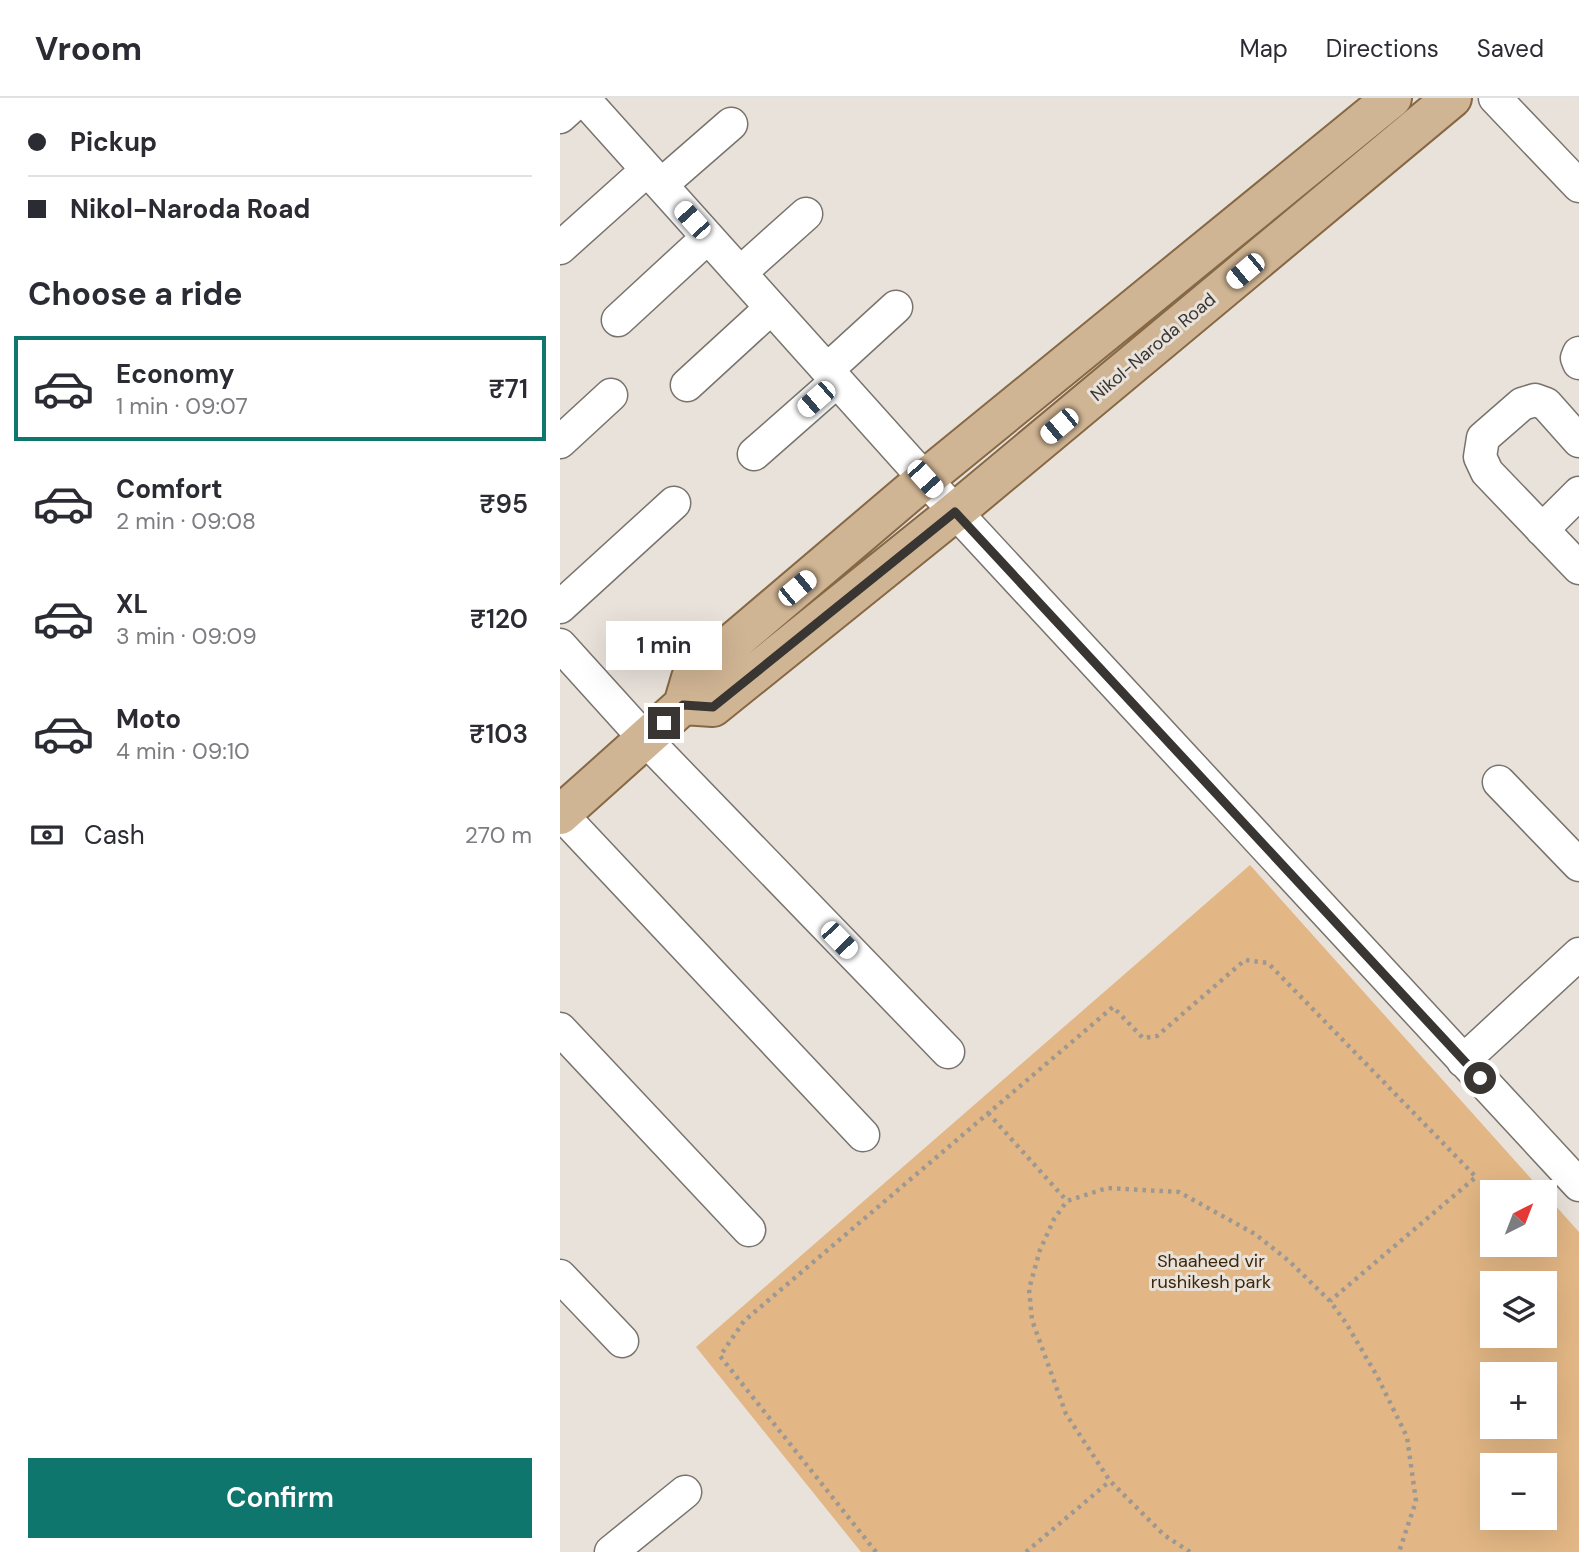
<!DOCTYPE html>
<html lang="en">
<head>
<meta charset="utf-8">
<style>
  body { margin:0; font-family:"DM Sans",sans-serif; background:#f2f2f3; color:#2b2b33; height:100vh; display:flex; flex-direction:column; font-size:26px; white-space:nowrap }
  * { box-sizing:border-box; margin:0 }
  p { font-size:23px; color:#7c7c81 }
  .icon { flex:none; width:38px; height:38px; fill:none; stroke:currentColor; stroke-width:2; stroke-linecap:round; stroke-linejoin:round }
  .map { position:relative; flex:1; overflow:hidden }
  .details { display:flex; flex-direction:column; background:#fff; width:560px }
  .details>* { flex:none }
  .banner { display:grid; align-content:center; height:154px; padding:0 28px; background:#fff }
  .needle { width:46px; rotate:42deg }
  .tools { position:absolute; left:920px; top:1082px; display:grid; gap:14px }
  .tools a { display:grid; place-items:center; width:77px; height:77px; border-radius:0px; background:#fff; box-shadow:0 7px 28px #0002; font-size:35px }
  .end { position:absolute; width:32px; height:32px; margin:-16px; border:9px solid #383532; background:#fff; box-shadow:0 0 0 4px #fff }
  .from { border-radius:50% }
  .bubble { position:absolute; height:49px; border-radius:0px; background:#fff; box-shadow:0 7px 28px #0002; font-size:23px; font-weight:600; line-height:49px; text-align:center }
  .car { position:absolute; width:21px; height:42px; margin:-21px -10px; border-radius:9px; box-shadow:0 0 5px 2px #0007; background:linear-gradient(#fff 24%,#345 0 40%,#fff 0 76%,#345 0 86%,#fff 0) }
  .banner b { display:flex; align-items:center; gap:24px; height:66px; font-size:26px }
  .banner b+b { border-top:2px solid #e1e1e2 }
  .banner i { width:18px; height:18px; background:#2b2b33 }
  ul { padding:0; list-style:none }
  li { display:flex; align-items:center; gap:21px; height:105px; margin:0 14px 10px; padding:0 14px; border:4px solid transparent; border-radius:0px }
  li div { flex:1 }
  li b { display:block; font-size:26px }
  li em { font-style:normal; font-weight:600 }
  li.current { border-color:#0f766e }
  li>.icon { width:63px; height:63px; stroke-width:1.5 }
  h2 { padding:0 28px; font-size:32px; line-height:84px }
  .pay { display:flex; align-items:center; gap:18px; height:77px; padding:0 28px; font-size:26px }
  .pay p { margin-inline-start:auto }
  .primary-button { display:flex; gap:14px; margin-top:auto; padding:14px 28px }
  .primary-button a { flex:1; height:80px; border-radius:0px; background:#0f766e; color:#fff; font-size:28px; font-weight:600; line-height:80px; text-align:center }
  header { display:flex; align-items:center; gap:42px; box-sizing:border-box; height:98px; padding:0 35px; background:#fff; border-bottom:2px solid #e1e1e2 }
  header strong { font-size:33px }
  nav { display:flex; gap:38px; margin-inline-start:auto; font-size:24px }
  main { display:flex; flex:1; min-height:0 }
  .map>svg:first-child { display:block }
</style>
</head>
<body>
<header>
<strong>Vroom</strong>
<nav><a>Map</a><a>Directions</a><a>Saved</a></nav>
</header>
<main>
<section class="details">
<div class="banner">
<b><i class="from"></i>Pickup</b>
<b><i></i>Nikol-Naroda Road</b>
</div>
<h2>Choose a ride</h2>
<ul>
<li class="current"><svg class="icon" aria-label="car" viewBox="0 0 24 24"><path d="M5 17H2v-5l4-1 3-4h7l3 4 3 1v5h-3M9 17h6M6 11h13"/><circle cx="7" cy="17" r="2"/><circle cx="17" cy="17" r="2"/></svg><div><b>Economy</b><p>1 min · 09:07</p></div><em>₹71</em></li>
<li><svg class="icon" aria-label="car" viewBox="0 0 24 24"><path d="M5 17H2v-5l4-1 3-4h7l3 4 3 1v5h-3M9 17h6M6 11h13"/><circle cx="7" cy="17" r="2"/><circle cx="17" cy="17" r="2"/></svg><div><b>Comfort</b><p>2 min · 09:08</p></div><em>₹95</em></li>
<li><svg class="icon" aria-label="car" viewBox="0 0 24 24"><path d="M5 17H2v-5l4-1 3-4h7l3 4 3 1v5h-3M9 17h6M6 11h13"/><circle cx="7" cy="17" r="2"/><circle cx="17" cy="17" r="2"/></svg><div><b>XL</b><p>3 min · 09:09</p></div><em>₹120</em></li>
<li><svg class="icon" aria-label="car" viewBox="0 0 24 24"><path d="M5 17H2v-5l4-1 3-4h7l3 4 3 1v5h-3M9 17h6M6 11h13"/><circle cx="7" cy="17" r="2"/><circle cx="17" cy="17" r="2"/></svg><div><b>Moto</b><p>4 min · 09:10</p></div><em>₹103</em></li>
</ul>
<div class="pay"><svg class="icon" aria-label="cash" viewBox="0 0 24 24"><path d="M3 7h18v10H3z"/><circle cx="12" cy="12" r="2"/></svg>Cash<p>270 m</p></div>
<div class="primary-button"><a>Confirm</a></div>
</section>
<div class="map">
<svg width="1019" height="1454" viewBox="0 0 1019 1454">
  <rect width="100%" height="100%" fill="#e9e2db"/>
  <!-- green -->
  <path fill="#e3b785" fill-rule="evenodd" d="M690,767l293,327h-50v52h52v-50l34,38v320h-718l-165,-205zM933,1185h52v52h-52zM933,1276h52v52h-52zM933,1367h52v52h-52z"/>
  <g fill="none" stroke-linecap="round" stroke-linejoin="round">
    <!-- minor casing -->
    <g stroke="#79736d" stroke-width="35">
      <path id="minor" d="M23,0l342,381 654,706
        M935,0l84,88
        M0,19l21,-19
        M101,87l70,-61
        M0,150l87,-78
        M180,175l66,-59
        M58,222l90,-83
        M1019,255l-2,5 2,5
        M267,272l69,-63
        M127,287l84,-77
        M1019,343l-33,-37 -11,-4 -13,4 -39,34 -3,19 7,15 92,96
        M0,344l51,-47
        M194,356l83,-73
        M982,432l37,-37
        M0,509l114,-104
        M0,547l86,95 302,312
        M939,684l80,83
        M1,716l302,321
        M0,931l189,201
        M903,963l116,-107
        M0,1178l62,65
        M51,1454l74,-60"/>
    </g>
    <!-- major casing -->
    <g stroke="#866844" stroke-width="42">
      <path id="major" d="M123,607l30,2 242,-195 497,-414
        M0,717l123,-110 8,-27 234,-199 467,-381"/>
    </g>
    <!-- path -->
    <path stroke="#9d9892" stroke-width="4.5" stroke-dasharray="3.5 5" stroke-linecap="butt" d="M428,1015l79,88
      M316,1454l-156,-196 24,-35 369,-314 30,31 14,-2 88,-76 23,3 208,214 -146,124
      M466,1454l84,-71
      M630,1454l-26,-17 -54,-54 -44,-67 -34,-94 -3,-31 11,-39 14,-31 13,-18 40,-13 72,4 76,42 34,27 41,40 16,22 31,53 30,61 9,64 -17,51"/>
    <!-- minor -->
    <use href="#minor" stroke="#fff" stroke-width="32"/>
    <!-- major -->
    <use href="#major" stroke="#d0b594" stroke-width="38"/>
  </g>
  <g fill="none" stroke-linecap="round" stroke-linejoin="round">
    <!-- route -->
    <path stroke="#383532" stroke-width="9" d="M104,625l19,-18 30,2 242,-195 525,566"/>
  </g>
  <g text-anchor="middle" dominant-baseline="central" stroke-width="6" stroke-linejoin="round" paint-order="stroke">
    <!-- street labels -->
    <g font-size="18" fill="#383532" stroke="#e9e2db">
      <text transform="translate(593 249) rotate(-40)">Nikol-Naroda Road</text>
    </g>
    <!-- park labels -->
    <g font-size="18" fill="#3b2609" stroke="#e9e2db">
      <text x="651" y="1163">Shaaheed vir<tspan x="651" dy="21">rushikesh park</tspan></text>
    </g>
  </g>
</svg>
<div class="tools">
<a><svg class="needle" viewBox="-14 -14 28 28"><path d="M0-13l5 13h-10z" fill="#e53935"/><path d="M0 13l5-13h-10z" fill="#7c7c81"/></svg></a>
<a><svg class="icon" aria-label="layers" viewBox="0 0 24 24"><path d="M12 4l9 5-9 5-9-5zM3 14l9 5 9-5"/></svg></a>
<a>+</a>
<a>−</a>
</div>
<i class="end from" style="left:920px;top:980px"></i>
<i class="end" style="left:104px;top:625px"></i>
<div class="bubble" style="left:46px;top:523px;width:116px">1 min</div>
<i class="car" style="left:132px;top:122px;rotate:318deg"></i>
<i class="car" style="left:685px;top:173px;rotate:230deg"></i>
<i class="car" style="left:256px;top:301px;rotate:229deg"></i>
<i class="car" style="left:499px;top:328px;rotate:230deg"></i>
<i class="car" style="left:365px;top:381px;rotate:138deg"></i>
<i class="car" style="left:237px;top:490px;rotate:50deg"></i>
<i class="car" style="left:279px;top:842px;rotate:136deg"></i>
</div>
</main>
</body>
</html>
